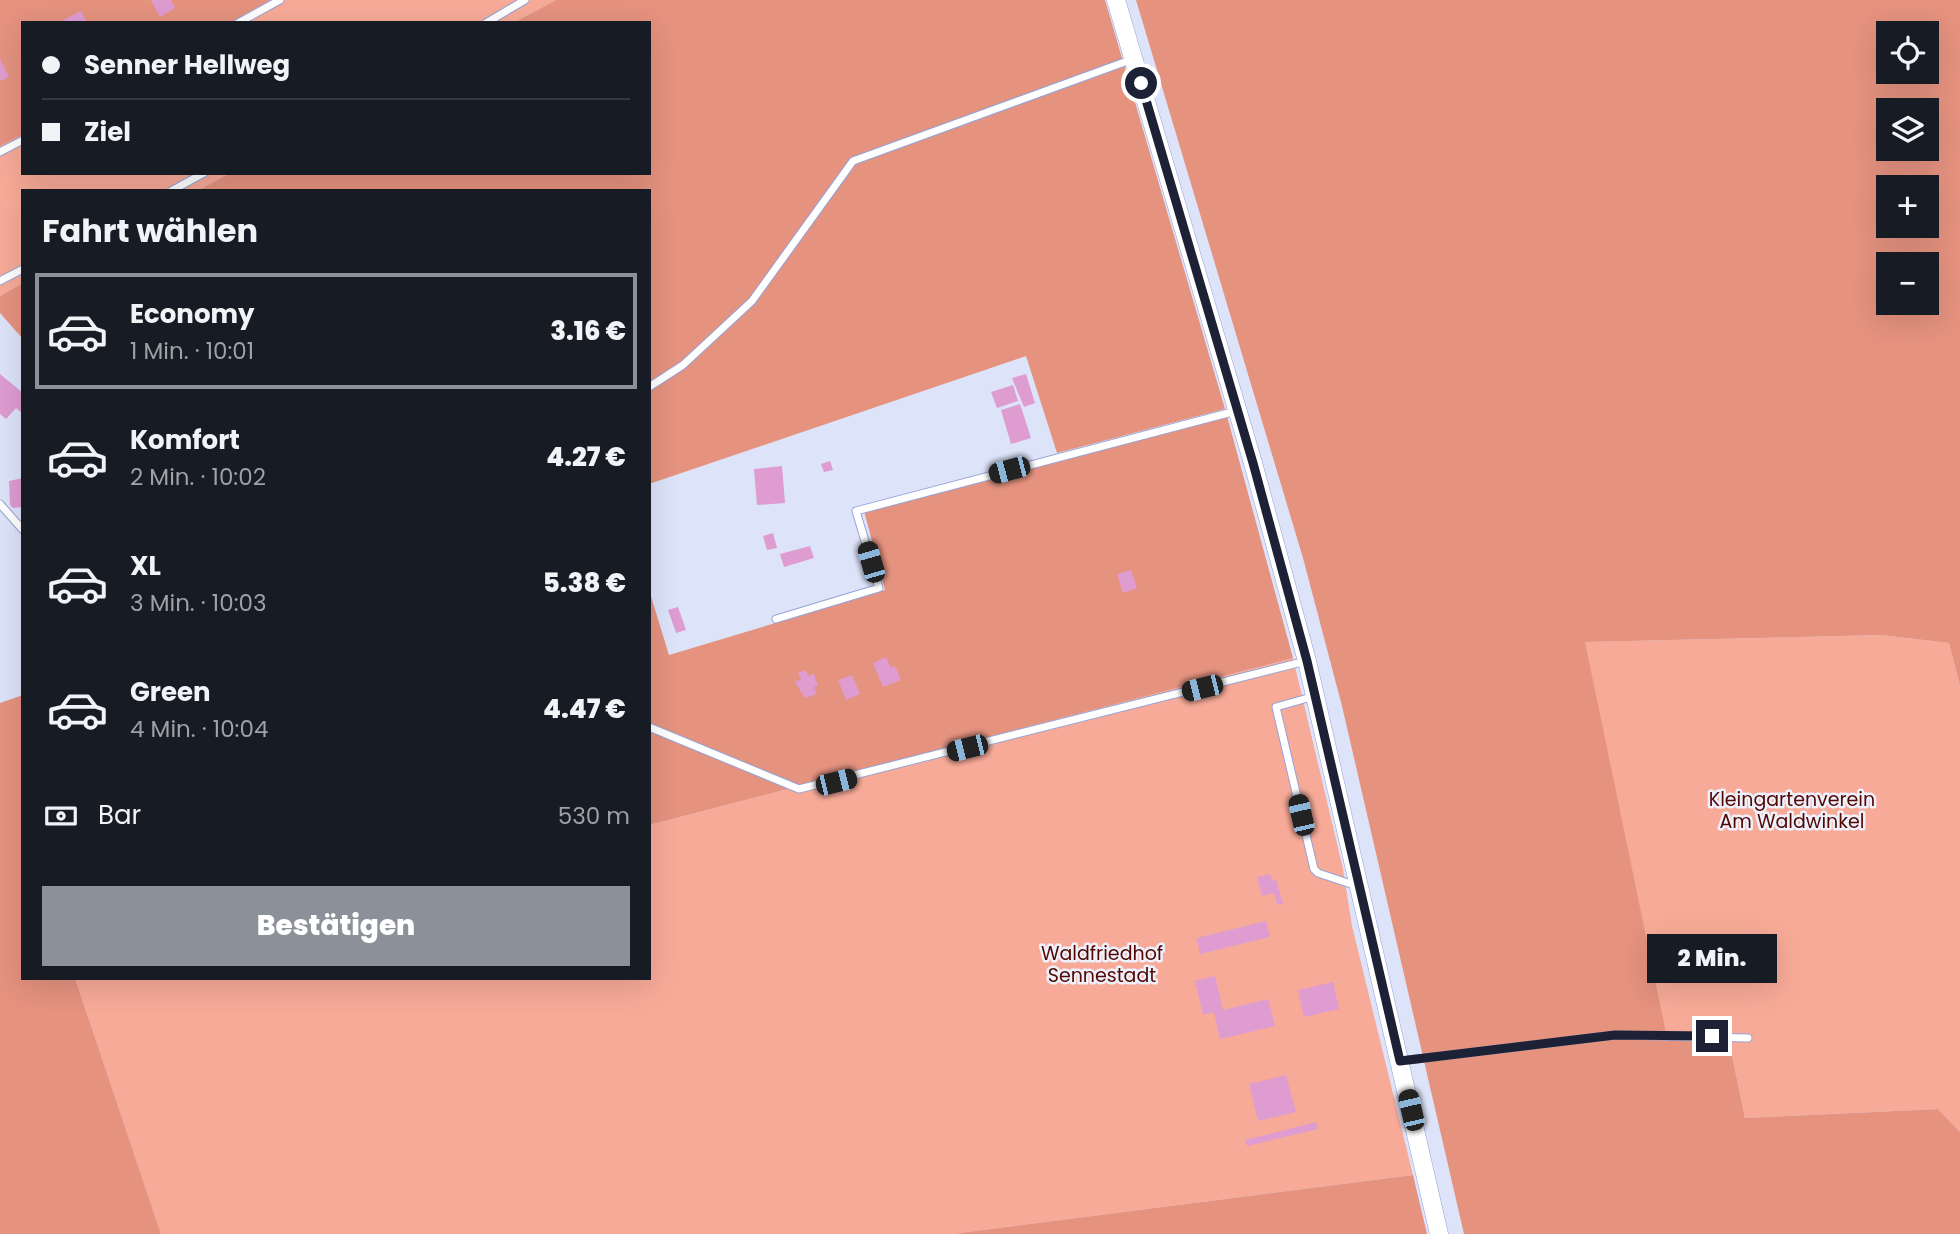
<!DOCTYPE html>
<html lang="de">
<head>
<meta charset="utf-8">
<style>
  body { margin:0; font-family:Poppins,sans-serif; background:#20242c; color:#f1f3f6; height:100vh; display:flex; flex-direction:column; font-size:26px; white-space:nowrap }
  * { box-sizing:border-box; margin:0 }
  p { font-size:23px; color:#9ea1a6 }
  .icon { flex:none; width:38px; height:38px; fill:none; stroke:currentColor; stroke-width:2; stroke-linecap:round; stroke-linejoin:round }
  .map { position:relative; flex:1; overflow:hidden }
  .panel { position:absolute; left:21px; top:189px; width:630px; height:791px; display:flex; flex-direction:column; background:#171b24; border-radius:0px; box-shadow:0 7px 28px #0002 }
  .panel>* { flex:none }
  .guide { position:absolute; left:21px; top:21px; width:630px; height:154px; border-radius:0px; box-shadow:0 7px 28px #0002; display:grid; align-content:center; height:154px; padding:0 21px; background:#171b24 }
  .controls { position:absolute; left:1876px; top:21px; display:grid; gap:14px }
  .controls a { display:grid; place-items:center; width:63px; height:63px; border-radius:0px; background:#171b24; box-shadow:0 7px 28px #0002; font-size:35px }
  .end { position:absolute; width:32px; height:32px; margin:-16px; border:9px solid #1d2135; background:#fff; box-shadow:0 0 0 4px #fff }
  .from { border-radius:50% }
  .bubble { position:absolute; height:49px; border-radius:0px; background:#171b24; box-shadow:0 7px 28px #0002; font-size:23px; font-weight:800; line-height:49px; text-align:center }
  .car { position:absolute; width:21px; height:42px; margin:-21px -10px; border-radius:9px; box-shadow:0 0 5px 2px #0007; background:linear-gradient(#222 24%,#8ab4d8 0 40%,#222 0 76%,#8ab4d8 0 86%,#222 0) }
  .guide b { display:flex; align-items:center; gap:24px; height:66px; font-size:26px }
  .guide b+b { border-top:2px solid #363941 }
  .guide i { width:18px; height:18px; background:#f1f3f6 }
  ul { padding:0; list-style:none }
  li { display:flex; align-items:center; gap:21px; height:116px; margin:0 14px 10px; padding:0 7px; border:4px solid transparent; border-radius:0px }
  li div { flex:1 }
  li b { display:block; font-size:26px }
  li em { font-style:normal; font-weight:800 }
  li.active { border-color:#8c9099 }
  li>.icon { width:63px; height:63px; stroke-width:1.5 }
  h2 { padding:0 21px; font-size:32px; line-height:84px }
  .pay { display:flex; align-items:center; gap:18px; height:77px; padding:0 21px; font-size:26px }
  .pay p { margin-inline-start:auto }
  .cta { display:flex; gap:14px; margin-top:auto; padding:14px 21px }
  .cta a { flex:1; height:80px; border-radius:0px; background:#8c9099; color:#fff; font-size:28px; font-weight:800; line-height:80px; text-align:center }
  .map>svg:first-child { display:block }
</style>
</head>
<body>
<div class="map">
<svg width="1960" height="1234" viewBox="0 0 1960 1234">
  <rect width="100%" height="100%" fill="#dde3f9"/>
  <!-- green -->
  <path fill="#f7aa98" d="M0,0h556l-43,23h-490v150h207l-33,18h-174v92l-23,13z
    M1881,635l68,8 11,43v446l-22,-23 -193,9 -16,-77 -62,-4 -83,-395z
    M1293,658l50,211 9,57 61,249 -461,59h-791l-86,-256h574v-153z"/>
  <!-- forest -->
  <path fill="#e5927f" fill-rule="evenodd" d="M0,0h270l-41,23h-206v111l-23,12z
    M556,0h549l120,409 -168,44 -31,-97 -377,128v-293h-452l33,-18h419v-150h-136z
    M1136,0h824v686l-11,-43 -68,-8 -296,7 82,395 62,4 16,77 193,-9 22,23v102h-496l-122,-528 -39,-148zM1888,33h39v39h-39zM1888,110h39v39h-39zM1888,187h39v39h-39zM1888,264h39v39h-39z
    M23,283v56l-23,-26v-17z
    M1227,416l66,242 -644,167v-235l20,65 216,-65 -21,-79z
    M23,695v283h52l86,256h-161v-531z
    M1413,1175l14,59h-475z"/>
  <!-- building -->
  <path fill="#de9cd1" d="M151,0h20l4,8 -15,9z
    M81,11l6,12h-25l-1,-2z
    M0,59l9,18 -9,4z
    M0,374l23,19v21l-7,-6 -10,11 -6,-5z
    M1026,374l9,29 -11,4 -12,-29z
    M1013,385l5,16 -21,7 -6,-16z
    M1020,404l11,34 -20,6 -10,-34z
    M830,461l3,9 -9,2 -3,-8z
    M782,466l3,37 -28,2 -3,-36z
    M23,478v29l-10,1 -3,-3 -1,-24z
    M773,533l4,15 -10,2 -4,-14z
    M810,546l4,12 -30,9 -4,-13z
    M1131,570l6,18 -14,5 -6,-19z
    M678,607l8,23 -10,3 -8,-23z
    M886,657l5,11 4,-2 6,14 -18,7 -10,-24z
    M806,670l2,6 6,-2 4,12 -4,1 3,7 -12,4 -10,-16 6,-3 -3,-6z
    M852,675l8,19 -14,6 -8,-20z
    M1270,874l2,6 4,-1 7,25 -6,1 -3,-12 -12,3 -5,-19z
    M1266,921l4,16 -70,17 -3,-16z
    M1748,955l4,20 -15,3 -4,-20z
    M1215,976l8,34 45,-11 7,27 -55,13 -6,-27 -11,3 -8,-34z
    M1333,982l6,27 -35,8 -6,-27z
    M1286,1075l10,37 -38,9 -9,-37z
    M1316,1122l2,7 -71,17 -2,-6z"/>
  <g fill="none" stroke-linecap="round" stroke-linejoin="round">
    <!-- service casing -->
    <g stroke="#96a3d6" stroke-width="9">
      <path id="service" d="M238,23l42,-23
        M486,23l39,-23
        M0,152l23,-12
        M171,191l33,-18
        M0,281l23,-12
        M649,387l34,-22 69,-64 101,-140 280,-102
        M0,504l23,26
        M776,619l103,-31 -23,-77 380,-100
        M1315,696l-39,11 38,162 4,4 39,13
        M649,727l150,62 507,-128
        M1400,1061l215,-26 133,3"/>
    </g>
    <!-- tertiary casing -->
    <g stroke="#96a3d6" stroke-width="19">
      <path id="tertiary" d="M1116,0l137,463 54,198 132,573"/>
    </g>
    <!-- service -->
    <use href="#service" stroke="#fff" stroke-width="7"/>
    <!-- tertiary -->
    <use href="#tertiary" stroke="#fff" stroke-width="18"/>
  </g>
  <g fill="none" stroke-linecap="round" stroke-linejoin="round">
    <!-- route -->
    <path stroke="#1d2135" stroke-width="9" d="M1141,83l112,380 54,198 93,400 215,-26 97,1"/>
  </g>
  <g text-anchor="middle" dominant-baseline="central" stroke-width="5" stroke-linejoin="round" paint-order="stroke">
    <!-- park labels -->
    <g font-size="19" fill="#520700" stroke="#eef1fc">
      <text x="1792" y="799">Kleingartenverein<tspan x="1792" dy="22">Am Waldwinkel</tspan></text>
      <text x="1102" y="953">Waldfriedhof<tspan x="1102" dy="22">Sennestadt</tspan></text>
    </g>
  </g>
</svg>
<div class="controls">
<a><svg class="icon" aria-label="locate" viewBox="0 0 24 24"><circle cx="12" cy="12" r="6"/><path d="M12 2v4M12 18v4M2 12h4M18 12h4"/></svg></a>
<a><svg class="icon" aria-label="layers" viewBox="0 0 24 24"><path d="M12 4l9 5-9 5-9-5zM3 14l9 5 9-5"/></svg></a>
<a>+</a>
<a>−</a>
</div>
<i class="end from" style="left:1141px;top:83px"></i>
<i class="end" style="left:1712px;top:1036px"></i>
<div class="bubble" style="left:1647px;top:934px;width:130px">2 Min.</div>
<i class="car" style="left:1009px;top:470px;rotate:255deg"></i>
<i class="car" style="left:871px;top:562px;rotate:344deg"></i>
<i class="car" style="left:1202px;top:688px;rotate:256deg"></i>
<i class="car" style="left:967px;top:748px;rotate:256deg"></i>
<i class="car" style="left:836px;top:782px;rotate:76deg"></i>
<i class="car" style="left:1301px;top:815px;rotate:347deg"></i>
<i class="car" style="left:1411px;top:1110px;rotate:347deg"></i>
<div class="guide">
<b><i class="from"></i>Senner Hellweg</b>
<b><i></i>Ziel</b>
</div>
<section class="panel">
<h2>Fahrt wählen</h2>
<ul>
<li class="active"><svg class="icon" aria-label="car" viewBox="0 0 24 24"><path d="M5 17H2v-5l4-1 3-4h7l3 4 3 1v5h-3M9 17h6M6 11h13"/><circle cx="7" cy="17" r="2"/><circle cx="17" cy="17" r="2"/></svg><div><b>Economy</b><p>1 Min. · 10:01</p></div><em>3.16 €</em></li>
<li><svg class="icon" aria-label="car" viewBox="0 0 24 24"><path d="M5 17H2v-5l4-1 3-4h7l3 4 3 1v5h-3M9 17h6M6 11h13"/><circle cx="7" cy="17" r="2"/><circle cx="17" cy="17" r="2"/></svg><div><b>Komfort</b><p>2 Min. · 10:02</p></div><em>4.27 €</em></li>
<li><svg class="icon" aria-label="car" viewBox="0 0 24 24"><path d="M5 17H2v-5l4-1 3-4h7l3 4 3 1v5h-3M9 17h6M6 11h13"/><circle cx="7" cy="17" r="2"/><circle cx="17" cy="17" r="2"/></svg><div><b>XL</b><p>3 Min. · 10:03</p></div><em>5.38 €</em></li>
<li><svg class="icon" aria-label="car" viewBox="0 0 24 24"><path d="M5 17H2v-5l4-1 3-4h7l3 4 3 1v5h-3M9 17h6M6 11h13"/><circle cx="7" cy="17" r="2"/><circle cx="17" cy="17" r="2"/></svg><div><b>Green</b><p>4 Min. · 10:04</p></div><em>4.47 €</em></li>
</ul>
<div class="pay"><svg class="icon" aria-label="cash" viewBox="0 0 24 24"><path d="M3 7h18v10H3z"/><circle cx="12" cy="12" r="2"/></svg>Bar<p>530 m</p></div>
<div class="cta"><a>Bestätigen</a></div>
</section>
</div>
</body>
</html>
